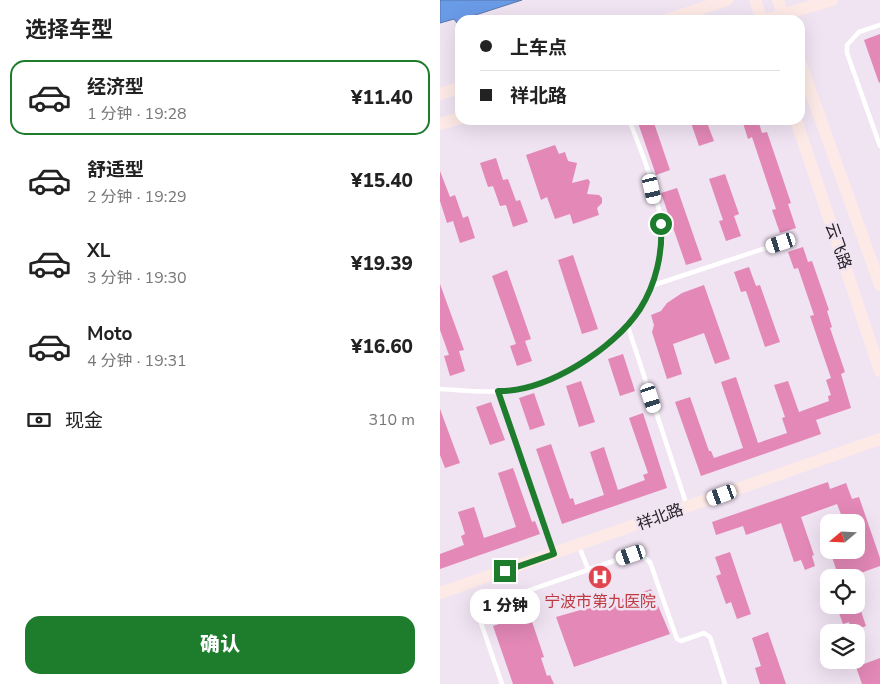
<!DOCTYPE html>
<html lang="zh">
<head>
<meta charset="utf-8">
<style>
  body { margin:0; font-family:"Nunito Sans","Noto Sans SC",sans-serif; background:#f2f2f2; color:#222; height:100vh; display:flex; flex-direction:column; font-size:19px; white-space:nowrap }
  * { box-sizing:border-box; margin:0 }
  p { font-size:16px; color:#767676 }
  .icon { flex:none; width:28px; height:28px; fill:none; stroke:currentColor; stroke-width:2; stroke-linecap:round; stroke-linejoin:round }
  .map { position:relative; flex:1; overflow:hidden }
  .side { display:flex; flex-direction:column; background:#fff; width:440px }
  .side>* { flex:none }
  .top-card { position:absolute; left:15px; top:15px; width:350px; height:110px; border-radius:15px; box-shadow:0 5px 20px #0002; display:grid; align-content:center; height:110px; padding:0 25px; background:#fff }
  .needle { width:32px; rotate:251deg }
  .controls { position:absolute; left:380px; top:514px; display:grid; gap:10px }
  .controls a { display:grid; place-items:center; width:45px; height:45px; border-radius:10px; background:#fff; box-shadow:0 5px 20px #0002; font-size:25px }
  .end { position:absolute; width:22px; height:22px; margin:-11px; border:6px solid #1e7c2d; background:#fff; box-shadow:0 0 0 2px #fff }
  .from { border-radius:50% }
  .bubble { position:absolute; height:35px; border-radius:15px; background:#fff; box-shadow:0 5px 20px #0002; font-size:16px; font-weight:800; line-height:35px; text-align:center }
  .car { position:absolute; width:15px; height:30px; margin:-15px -8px; border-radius:6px; box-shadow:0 0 4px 1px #0007; background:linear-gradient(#fff 24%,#345 0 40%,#fff 0 76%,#345 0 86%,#fff 0) }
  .top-card b { display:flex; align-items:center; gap:18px; height:48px; font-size:19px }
  .top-card b+b { border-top:1px solid #e0e0e0 }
  .top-card i { width:12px; height:12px; background:#222 }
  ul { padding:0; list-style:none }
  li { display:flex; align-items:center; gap:15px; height:75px; margin:0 10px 8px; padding:0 15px; border:2px solid transparent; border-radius:15px }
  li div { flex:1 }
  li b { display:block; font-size:19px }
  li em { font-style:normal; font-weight:800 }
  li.current { border-color:#1e7c2d }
  li>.icon { width:45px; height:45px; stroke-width:1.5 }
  h2 { padding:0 25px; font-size:22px; line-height:60px }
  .pay { display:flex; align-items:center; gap:12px; height:55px; padding:0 25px; font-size:19px }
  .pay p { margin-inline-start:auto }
  .cta { display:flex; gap:10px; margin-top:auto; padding:10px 25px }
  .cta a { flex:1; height:58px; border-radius:15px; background:#1e7c2d; color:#fff; font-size:20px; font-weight:800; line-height:58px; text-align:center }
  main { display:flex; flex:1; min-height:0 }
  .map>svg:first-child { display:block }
</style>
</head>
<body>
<main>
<section class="side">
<h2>选择车型</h2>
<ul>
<li class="current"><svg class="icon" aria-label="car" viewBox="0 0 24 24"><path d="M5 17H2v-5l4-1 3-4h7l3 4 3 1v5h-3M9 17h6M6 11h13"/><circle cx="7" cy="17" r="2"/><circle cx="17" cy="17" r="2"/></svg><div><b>经济型</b><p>1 分钟 · 19:28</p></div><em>¥11.40</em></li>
<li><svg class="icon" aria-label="car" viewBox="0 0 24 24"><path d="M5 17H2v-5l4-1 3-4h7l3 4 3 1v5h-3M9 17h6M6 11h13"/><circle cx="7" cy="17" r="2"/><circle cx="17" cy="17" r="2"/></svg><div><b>舒适型</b><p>2 分钟 · 19:29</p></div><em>¥15.40</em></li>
<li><svg class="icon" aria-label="car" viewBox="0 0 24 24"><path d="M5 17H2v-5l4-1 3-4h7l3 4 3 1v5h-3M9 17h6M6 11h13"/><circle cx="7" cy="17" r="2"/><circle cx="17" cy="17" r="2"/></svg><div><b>XL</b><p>3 分钟 · 19:30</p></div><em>¥19.39</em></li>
<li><svg class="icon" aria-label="car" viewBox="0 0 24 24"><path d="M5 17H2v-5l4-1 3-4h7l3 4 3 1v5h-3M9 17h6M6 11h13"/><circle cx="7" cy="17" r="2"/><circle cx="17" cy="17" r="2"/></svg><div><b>Moto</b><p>4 分钟 · 19:31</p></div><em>¥16.60</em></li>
</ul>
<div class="pay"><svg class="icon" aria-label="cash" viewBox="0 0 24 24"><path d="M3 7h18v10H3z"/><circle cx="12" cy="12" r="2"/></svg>现金<p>310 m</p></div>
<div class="cta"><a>确认</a></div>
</section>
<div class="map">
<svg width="440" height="684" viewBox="0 0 440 684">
  <rect width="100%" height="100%" fill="#f0e3f2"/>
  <!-- water -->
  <path fill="#6a9be7" stroke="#5576ac" d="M0,0h82l-62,20 -3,3 -3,-4 -14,4z"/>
  <!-- building -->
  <path fill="#e388b7" d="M440,34v48l-1,1 -15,-43z
    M197,120h16l17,50 -14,5z
    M250,120h16l8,21 -15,5z
    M302,120h16l4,13 5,-1 24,71 -3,1 8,24 -16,5 -8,-23 4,-1 -24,-72 -4,2z
    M115,145l4,9 6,-2 3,9 9,2 -5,20 16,-4 2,3 -3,12 12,1 3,3v5l-5,5 2,7 -26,9 -3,-10 -15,5 -8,-22 -6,3 -15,-45z
    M56,158l7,22 5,-1 8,22 4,-1 8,22 -15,5 -7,-22 -6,1 -7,-20 -5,1 -8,-24z
    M0,171l10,26 5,-2 8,23 5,-2 7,22 -15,5 -7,-22 -6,2 -7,-22z
    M285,174l14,40 -5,2 7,20 -15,5 -7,-20 4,-1 -14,-41z
    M237,188l25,72 -16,5 -25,-72z
    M363,247l5,15 4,-1 17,49 -2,1 5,16 -2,1 15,44 -4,2 10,34 -35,12 5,14 -120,42 -26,-74 15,-5 19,54h2l3,7 29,-10 -22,-66 15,-5 22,66 29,-10 -5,-15 3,-1 -11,-32 14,-4 11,31 30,-11 -1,-5 3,-1 -5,-15 5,-2 -21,-62 4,-1 -16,-47 -4,1 -6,-17z
    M133,255l25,74 -16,5 -24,-74z
    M309,267l7,19 4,-1 20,57 -15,5 -19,-56 -5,1 -7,-20z
    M67,270l24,69 -6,2 7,20 -15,5 -7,-20 6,-2 -24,-68z
    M0,284l24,66 -5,1 6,20 -15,5 -6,-20 5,-1 -9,-25z
    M264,285l26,74 -15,5 -11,-31 -31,11 9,30 -15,5 -15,-47 2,-7 -3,-10 10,-4 6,-8 15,-10z
    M183,354l12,37 -15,5 -12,-37z
    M141,381l14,41 -16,5 -13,-41z
    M94,393l11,32 -15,5 -11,-32z
    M51,402l14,38 -15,5 -14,-38z
    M0,409l20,54 -15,5 -5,-13z
    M203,413l24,75 -105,36 -26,-75 15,-5 19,55 3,-1 2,7 29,-10 -14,-43 14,-5 14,43 27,-10 -2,-5 5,-2 -19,-55z
    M73,468l19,54 3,-1 5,13 -100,35v-15l24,-9 -3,-9 4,-2 -7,-22 16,-5 10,31 32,-11 -18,-54z
    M388,482l2,7 16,-6 6,16 7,-2 21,61v8l-33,12h-8l-7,-21 24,-7v-28h-12l-7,-18 -36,13 13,38 -2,1 3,10 -10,4 -4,-10 -7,2 -13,-39 -35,12 -3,-9 -27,9 -4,-13z
    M290,552l21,62 -14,5 -6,-17 -5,2 -10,-28 5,-2 -6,-17z
    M211,589l19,45 -96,33 -18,-50 35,-10 1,2z
    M81,601h4l19,56 -3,1 6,18 3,-1 4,9h-41l-20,-58 9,-3 -5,-14z
    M396,605h23l7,21 -14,5 -3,-9 -6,2z
    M328,632l18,52h-26l-5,-16 6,-2 -9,-28z
    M440,658v26h-18l-6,-17z"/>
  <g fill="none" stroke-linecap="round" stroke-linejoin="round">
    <!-- lane -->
    <path stroke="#fff" stroke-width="4.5" d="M440,25l-21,7 -12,13v8l33,93
      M211,286l130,-43
      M187,324l60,182
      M0,389c21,1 44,4 64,2 74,-9 153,-69 158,-147 3,-34 -20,-92 -33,-124
      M58,391l56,162
      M139,546l9,23
      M62,684l-22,-64 -1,-8 5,-6 147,-51h10l9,7 27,77 4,2 23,-8 6,4 15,47"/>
    <!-- secondary -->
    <path stroke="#fdeae7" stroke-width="12" d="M315,0l7,20
      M338,0l7,20
      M226,20l61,-20
      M325,20l67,-20
      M360,62l80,223
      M0,94l20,-7
      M356,120l84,251
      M0,124l20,-6
      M0,593l440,-154"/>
  </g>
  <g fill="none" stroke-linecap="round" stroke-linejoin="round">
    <!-- route -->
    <path stroke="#1e7c2d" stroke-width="6" d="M65,571l49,-17 -56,-163c49,1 116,-42 142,-82 16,-25 23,-57 21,-85"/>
  </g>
  <!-- icons -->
  <defs>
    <g id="hospital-disc" transform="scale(1.25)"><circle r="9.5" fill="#e0444e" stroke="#f0e3f2"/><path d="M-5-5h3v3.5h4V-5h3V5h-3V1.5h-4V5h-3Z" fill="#fff"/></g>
  </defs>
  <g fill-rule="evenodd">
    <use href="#hospital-disc" x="160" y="577"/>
  </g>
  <g text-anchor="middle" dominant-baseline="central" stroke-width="5" stroke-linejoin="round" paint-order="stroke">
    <!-- street labels -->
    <g font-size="16" fill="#231e23" stroke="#f0e3f2">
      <text transform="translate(398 246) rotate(71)">云飞路</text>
      <text transform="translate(220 517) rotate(-20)">祥北路</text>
    </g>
    <!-- health labels -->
    <g font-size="16" fill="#be3a42" stroke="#f0e3f2">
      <text x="160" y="602">宁波市第九医院</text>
    </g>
  </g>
</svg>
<div class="controls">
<a><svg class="needle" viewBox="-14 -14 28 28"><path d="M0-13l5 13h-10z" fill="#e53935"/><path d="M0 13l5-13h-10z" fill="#767676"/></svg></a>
<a><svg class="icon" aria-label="locate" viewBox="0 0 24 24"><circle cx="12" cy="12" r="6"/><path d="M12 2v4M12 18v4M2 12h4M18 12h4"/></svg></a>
<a><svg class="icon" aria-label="layers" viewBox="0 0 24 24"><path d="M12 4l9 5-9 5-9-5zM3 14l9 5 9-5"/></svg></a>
</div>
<i class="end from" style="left:221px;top:224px"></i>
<i class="end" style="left:65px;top:571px"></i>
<div class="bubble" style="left:30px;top:589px;width:70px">1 分钟</div>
<i class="car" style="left:212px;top:189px;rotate:167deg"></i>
<i class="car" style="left:341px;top:243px;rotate:252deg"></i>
<i class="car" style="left:211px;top:398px;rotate:162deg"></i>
<i class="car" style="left:282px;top:495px;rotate:250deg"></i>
<i class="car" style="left:191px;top:555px;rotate:251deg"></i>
<div class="top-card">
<b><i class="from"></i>上车点</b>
<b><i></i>祥北路</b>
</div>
</div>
</main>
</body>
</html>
